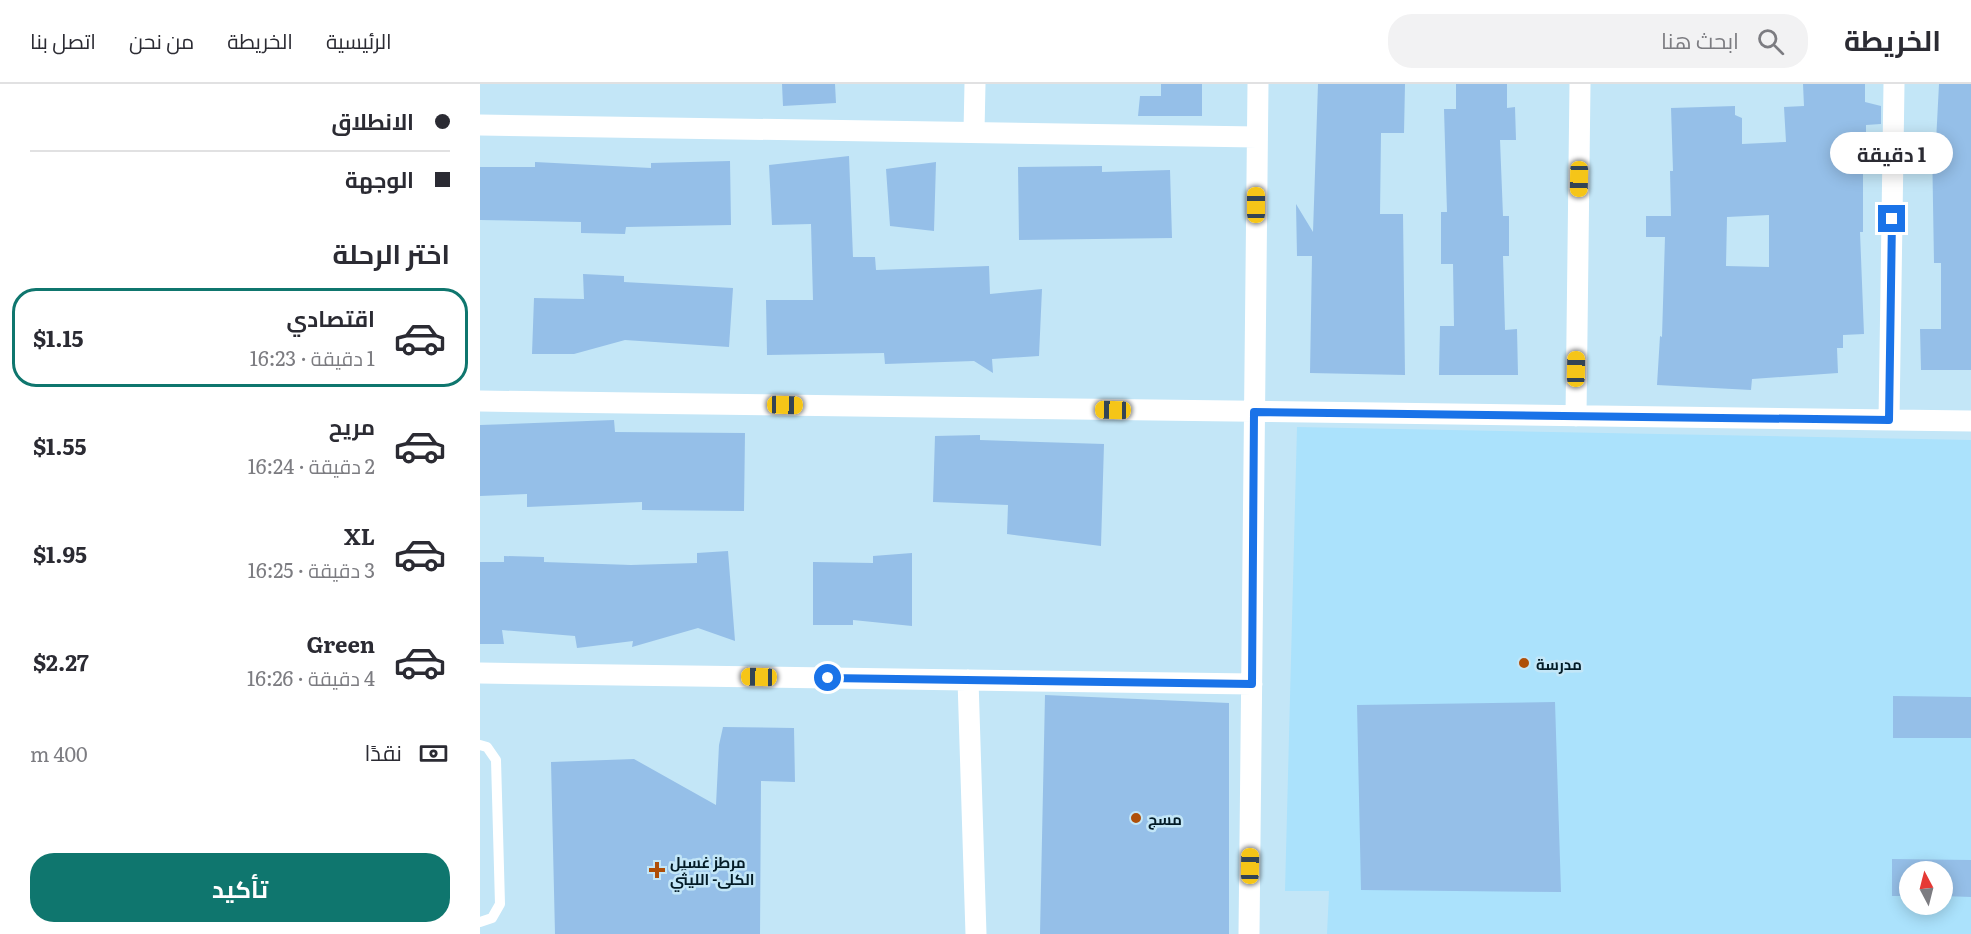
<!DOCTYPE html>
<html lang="ar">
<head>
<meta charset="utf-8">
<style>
  body { margin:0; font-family:Literata,Cairo,serif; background:#f2f2f3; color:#2b2b33; direction:rtl; height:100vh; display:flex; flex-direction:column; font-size:22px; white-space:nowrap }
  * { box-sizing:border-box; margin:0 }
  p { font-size:20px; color:#7c7c81 }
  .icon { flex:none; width:33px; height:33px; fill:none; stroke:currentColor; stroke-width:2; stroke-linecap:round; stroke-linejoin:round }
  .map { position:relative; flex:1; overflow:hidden; direction:ltr }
  .panel { display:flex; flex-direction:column; background:#fff; width:480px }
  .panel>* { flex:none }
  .guide { display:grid; align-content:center; height:132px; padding:0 30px; background:#fff }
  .needle { width:39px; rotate:353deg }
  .buttons { position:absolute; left:1419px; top:777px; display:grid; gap:12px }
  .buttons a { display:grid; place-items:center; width:54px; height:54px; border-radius:50%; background:#fff; box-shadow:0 3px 15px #0003; font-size:30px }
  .end { position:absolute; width:27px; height:27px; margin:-14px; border:8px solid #1a73e8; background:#fff; box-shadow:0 0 0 3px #fff }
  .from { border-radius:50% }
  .bubble { position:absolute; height:42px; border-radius:21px; background:#fff; box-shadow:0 3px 15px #0003; font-size:20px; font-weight:700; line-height:42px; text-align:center; direction:rtl }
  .car { position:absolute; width:18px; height:36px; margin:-18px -9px; border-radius:8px; box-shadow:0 0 4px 2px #0007; background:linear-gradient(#f5c518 24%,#345 0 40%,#f5c518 0 76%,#345 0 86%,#f5c518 0) }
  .guide b { display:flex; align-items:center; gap:21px; height:57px; font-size:22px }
  .guide b+b { border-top:2px solid #e1e1e2 }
  .guide i { width:15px; height:15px; background:#2b2b33 }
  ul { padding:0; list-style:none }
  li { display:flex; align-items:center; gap:18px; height:99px; margin:0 12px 9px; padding:0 18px; border:3px solid transparent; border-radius:24px }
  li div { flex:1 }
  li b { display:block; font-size:22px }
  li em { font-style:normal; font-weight:700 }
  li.active { border-color:#0f766e }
  li>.icon { width:54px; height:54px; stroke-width:1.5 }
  h2 { padding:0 30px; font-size:27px; line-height:72px }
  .pay { display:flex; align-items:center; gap:15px; height:66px; padding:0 30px; font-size:22px }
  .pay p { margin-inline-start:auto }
  .primary-button { display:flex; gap:12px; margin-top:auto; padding:12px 30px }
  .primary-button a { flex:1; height:69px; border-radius:24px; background:#0f766e; color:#fff; font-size:24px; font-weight:700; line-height:69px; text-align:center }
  header { display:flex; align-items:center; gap:36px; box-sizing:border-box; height:84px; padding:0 30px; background:#fff; border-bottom:2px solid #e1e1e2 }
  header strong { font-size:28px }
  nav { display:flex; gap:33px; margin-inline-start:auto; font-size:21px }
  .search { width:420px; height:54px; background:#f2f2f3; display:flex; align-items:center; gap:15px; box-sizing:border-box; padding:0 21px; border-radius:24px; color:#7c7c81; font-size:22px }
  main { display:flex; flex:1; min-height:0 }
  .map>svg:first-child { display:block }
</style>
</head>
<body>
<header>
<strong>الخريطة</strong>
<div class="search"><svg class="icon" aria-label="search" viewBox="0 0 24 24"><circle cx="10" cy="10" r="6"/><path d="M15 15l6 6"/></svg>ابحث هنا</div>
<nav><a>الرئيسية</a><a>الخريطة</a><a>من نحن</a><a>اتصل بنا</a></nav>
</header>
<main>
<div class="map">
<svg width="1491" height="850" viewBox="0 0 1491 850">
  <rect width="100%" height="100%" fill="#c3e6f7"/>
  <!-- built -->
  <path fill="#abe2fc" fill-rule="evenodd" d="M817,343l674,13v494h-644l2,-43h-44zM1430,788h32v32h-32z"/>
  <!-- building -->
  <path fill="#95bfe8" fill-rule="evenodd" d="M302,0h53l1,19 -53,3z
    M681,0h41v32h-64l2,-20h21z
    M838,0h87l-1,49h-23l-1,81h23l2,161 -95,-2 2,-117h-15l-1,-52 17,28z
    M976,0h51v24l8,-1 1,33h-16l3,76h6v40h-6l2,74 12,-1 1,46h-79l1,-49h14l-1,-62h-12v-52h6l-3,-103h12z
    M1323,0h62v18l16,4v18l-15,1v17h-3v90h-3l4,102 -21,1v13h-6l1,25 -86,6 -1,11 -94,-5 3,-49 2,1 3,-100h-19v-21h25l-1,-45h3l-2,-63 64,-2v9l7,3v26l44,-2 -2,-35 20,-1zM1289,131v52l-43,-1 1,-49z
    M1459,0h32v286h-50l-1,-41h21v-66h-7l-2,-120 4,-1z
    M369,72l4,101h22l1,13 113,-4 1,28 52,-5 -3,67 -47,3 1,14 -19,-12 -89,3 -1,-11 -117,2 -1,-55h47l-2,-76 -39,1 -3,-60z
    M250,77l1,64 -105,2 -1,7 -44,-1v-11l-101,-2v-53h55v-5l116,6v-5z
    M456,78l-2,69 -44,-5 -4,-57z
    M622,82v6l68,-2 2,68 -153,2 -1,-73z
    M103,190l41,2v6l109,6 -4,59 -104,-7 -51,14h-42l2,-56 50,1z
    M134,336l1,12 130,1 -1,78 -102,-1v-8l-115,5v-13l-47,2v-71z
    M500,351v5l124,4 -3,102 -94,-12 1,-29 -75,-3 2,-66z
    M248,467l7,90 -37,-13 -66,19 1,-6 -56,7 -2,-12 -73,-6 2,14h-24v-82h24v-6l40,1v5l87,3 66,-2v-10z
    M432,469v73l-59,-6v5h-40v-63l60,1v-7z
    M565,611l184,8v231h-189z
    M1413,612l78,1v41h-78z
    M1075,618l6,190 -200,-2 -4,-185z
    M243,643l71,1 1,54 -34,-1 -1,153h-205l-4,-172 83,-3 82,46 3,-60z
    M1412,775l79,1v37l-29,-1v-24h-32v24h-18z"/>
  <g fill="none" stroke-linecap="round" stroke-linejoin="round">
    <!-- lane -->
    <path stroke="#fff" stroke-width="10" d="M0,661l7,2 9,13 4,144 -8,14 -12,4"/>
    <!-- street -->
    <path stroke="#fff" stroke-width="21" d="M0,41l777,12
      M494,48l1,-48
      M0,317l1491,20
      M1096,332l4,-332
      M1409,336l5,-336
      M0,589l772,11
      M488,596l8,254
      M769,850l9,-850"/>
  </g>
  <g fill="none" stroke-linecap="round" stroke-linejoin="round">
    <!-- route -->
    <path stroke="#1a73e8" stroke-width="8" d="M348,594l424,6 2,-272 635,8 3,-201"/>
  </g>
  <!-- markers -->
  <g fill="#af4f08" stroke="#c3e6f7" stroke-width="2">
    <circle cx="1044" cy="579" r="6"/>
    <circle cx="656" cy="734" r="6"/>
    <path d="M174 777h6v6h6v6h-6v6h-6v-6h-6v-6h6z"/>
  </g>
  <g text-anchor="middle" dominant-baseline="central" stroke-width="5" stroke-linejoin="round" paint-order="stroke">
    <!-- poi labels -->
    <g font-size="15" font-weight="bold" fill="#031b26" stroke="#c3e6f7" text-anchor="start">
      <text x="1056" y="579">مدرسة</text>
      <text x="668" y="734">مسج</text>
      <text x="190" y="777">مرطز غسيل<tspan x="190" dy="17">الكلى- الليثي</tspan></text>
    </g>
  </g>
</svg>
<div class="buttons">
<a><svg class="needle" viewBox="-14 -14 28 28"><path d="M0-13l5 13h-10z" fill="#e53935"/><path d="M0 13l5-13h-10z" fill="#7c7c81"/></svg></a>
</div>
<i class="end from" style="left:348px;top:594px"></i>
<i class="end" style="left:1412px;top:135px"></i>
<div class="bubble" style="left:1350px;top:48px;width:123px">1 دقيقة</div>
<i class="car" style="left:1099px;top:95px;rotate:181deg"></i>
<i class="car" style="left:776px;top:121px;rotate:0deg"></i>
<i class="car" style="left:1096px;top:285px;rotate:1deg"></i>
<i class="car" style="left:305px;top:321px;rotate:91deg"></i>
<i class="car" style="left:633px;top:326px;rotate:271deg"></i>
<i class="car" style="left:279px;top:593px;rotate:271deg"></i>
<i class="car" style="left:770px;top:782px;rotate:1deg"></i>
</div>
<section class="panel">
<div class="guide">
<b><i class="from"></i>الانطلاق</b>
<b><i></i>الوجهة</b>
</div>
<h2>اختر الرحلة</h2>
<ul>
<li class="active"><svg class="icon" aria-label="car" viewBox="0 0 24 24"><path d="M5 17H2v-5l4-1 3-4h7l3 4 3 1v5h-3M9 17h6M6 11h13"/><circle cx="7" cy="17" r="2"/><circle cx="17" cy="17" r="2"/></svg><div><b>اقتصادي</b><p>1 دقيقة · 16:23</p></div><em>$1.15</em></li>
<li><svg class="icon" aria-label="car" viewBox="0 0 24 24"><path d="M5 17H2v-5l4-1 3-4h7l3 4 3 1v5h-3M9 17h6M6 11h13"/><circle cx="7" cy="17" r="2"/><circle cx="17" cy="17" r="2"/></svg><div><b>مريح</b><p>2 دقيقة · 16:24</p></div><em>$1.55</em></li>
<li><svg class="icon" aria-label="car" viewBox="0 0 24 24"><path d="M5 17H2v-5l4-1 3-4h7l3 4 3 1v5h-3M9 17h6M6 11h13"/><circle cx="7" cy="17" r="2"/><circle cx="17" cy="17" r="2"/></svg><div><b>XL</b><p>3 دقيقة · 16:25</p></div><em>$1.95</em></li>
<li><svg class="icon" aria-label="car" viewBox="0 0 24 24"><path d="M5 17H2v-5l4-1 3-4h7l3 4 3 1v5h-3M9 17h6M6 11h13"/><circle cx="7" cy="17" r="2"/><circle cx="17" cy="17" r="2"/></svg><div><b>Green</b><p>4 دقيقة · 16:26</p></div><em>$2.27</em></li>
</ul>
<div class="pay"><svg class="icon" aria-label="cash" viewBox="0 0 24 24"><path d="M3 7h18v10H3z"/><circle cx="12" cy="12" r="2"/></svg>نقدًا<p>400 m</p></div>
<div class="primary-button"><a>تأكيد</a></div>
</section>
</main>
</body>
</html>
